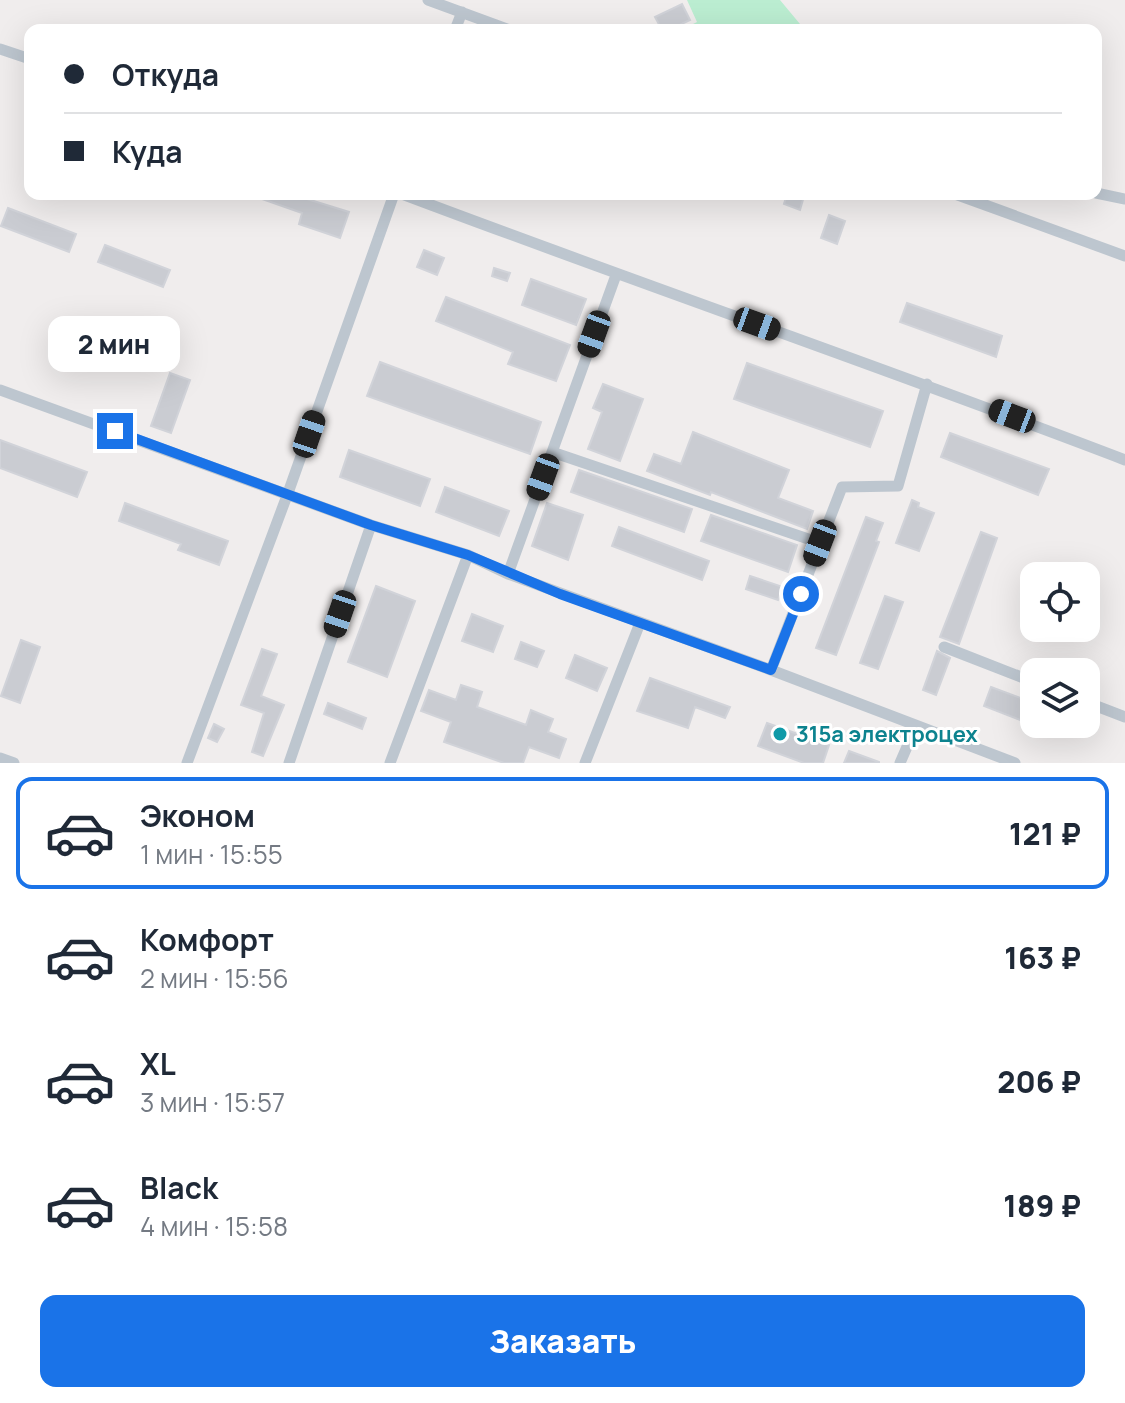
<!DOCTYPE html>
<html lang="ru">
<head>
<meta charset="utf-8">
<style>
  body { margin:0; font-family:Manrope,sans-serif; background:#f2f2f3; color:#1f2937; height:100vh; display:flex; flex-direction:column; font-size:30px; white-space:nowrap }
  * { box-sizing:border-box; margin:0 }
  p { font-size:26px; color:#747a83 }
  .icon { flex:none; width:44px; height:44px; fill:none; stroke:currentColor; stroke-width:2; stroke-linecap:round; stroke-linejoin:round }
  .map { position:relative; height:763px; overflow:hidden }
  .details { display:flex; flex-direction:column; background:#fff; flex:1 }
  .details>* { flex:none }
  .banner { position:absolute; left:24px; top:24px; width:1078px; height:176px; border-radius:16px; box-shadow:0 8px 32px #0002; display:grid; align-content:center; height:176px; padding:0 40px; background:#fff }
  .buttons { position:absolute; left:1020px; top:562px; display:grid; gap:16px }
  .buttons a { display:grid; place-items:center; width:80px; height:80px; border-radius:16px; background:#fff; box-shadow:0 8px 32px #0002; font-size:40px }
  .end { position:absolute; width:36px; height:36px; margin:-18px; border:10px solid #1a73e8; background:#fff; box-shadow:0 0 0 4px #fff }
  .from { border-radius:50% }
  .bubble { position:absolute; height:56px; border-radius:16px; background:#fff; box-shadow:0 8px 32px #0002; font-size:26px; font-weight:800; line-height:56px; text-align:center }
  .car { position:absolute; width:24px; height:48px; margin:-24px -12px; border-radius:10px; box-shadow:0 0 6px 2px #0007; background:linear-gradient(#222 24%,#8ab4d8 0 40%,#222 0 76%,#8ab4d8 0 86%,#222 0) }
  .banner b { display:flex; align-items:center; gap:28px; height:76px; font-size:30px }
  .banner b+b { border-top:2px solid #e0e1e3 }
  .banner i { width:20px; height:20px; background:#1f2937 }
  ul { padding:14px 0 0; list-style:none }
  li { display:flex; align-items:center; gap:24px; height:112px; margin:0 16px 12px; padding:0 24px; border:4px solid transparent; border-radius:16px }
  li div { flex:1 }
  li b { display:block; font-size:30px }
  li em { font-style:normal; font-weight:800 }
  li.selected { border-color:#1a73e8 }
  li>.icon { width:72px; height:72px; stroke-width:1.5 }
  .action { display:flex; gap:16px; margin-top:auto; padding:16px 40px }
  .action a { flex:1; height:92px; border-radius:16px; background:#1a73e8; color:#fff; font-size:32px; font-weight:800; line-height:92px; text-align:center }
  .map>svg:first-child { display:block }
</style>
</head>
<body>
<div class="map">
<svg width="1125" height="763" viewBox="0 0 1125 763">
  <rect width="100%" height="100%" fill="#f0eded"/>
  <!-- green -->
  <path fill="#bbedd1" d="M687,0h93l25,30h-124l16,-8z"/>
  <!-- building -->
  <path fill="#caccd2" stroke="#d1d3d9" stroke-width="2" d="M682,4l8,16 -21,10h-7l-7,-13z
    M248,194h57l-1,4 45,14 -9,26 -41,-14 3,-11z
    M787,194l17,2 -4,14 -16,-6z
    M8,208l68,26 -7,18 -68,-26z
    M829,215l16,6 -8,23 -16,-6z
    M105,245l65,25 -7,17 -65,-25z
    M424,250l20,8 -7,17 -20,-8z
    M494,268l16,5 -3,8 -15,-5z
    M531,279l55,20 -10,26 -54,-20z
    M446,297l124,48 -14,36 -48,-17 5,-12 -77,-31z
    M907,303l95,33 -6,21 -96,-35z
    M380,362l161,60 -11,32 -163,-58z
    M747,363l136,48 -13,36 -136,-48z
    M170,373l20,7 -19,53 -20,-7z
    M603,384l40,15 -23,62 -32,-12 14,-37 -9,-4z
    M693,432l96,38 -11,28 35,13 -6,18 -96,-37 -1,3 -63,-24 7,-17 27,10z
    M950,433l99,36 -11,26 -97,-38z
    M0,440l87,32 -10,25 -77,-29z
    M349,450l81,29 -10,27 -80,-29z
    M579,470l113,39 -8,23 -113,-40z
    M445,487l64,24 -10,25 -63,-24z
    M912,500l7,3 -1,4 16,6 -15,38 -23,-8z
    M125,503l103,38 -9,24 -41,-15 3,-6 -62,-23z
    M547,503l36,12 -15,45 -36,-14z
    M711,515l86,30 -9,27 -87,-31z
    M866,517l17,6 -7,18 3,1 -43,113 -20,-7z
    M619,527l90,34 -7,19 -90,-34z
    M981,532l16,6 -38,106 -19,-7z
    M750,576l33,11 -5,13 -32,-11z
    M376,586l39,15 -28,76 -39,-15z
    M885,596l18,6 -25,67 -18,-6z
    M472,614l31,12 -10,26 -31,-11z
    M21,640l19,7 -20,56 -19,-7z
    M521,642l23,9 -7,16 -22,-8z
    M262,649l15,5 -16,42 23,9 -21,51 -11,-4 12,-39 -23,-8z
    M937,651l13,7 -14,37 -13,-5z
    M575,655l32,13 -10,23 -31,-13z
    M650,678l80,29 -5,11 -30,-11 -7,21 -51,-17z
    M461,685l21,7 -5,15 49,18 5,-15 22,9 -5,13 18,7 -7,19 -30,-11 -6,16h-19l-60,-21 7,-20 -30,-11 8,-21 27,10z
    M991,687l43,16 -6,20 -44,-17z
    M328,703l38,15 -4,11 -38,-15z
    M767,723l62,22 -6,18h-19l-46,-17z
    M214,724l10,5 -7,13 -9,-4z
    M849,751l30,11v1h-35z"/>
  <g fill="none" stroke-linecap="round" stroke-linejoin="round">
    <!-- minor -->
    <path stroke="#bdc6cf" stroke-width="11" d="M428,0l82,30
      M455,30l7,-18
      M0,49l30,10
      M1096,193l29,6
      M402,194c241,91 483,174 723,266
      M955,194l170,62
      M0,390l371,135 97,30 40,19 263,96 244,93
      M552,452l268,91
      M508,574l108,-299
      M944,647l90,35
      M771,670l71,-183 56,-1 29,-102
      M1086,702l39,15
      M0,758l14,5
      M187,763l101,-270 106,-299
      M289,763l82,-238
      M390,763l78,-208
      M585,763l55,-140
      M900,763l16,-37"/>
  </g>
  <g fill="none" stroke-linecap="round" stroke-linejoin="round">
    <!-- route -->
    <path stroke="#1a73e8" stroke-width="10" d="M115,431l256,94 97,30 92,39 211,76 30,-76"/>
  </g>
  <!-- markers -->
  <circle fill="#0f9aa8" stroke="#fff" stroke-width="3" cx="780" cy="734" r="8"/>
  <g text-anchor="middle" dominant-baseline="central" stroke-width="6" stroke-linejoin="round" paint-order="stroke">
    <!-- culture labels -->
    <g font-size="22" font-weight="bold" fill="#0d838f" stroke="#fff" text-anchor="start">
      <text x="796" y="734">315a электроцех</text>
    </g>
  </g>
</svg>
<div class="buttons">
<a><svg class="icon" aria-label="locate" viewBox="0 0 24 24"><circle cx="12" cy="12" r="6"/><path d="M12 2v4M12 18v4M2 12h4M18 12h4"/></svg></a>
<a><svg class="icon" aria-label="layers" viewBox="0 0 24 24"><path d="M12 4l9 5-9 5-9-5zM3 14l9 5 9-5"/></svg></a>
</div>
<i class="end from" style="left:801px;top:594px"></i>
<i class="end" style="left:115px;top:431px"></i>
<div class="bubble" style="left:48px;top:316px;width:132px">2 мин</div>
<i class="car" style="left:757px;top:324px;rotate:110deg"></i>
<i class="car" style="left:594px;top:334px;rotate:200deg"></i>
<i class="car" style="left:1012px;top:416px;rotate:291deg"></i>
<i class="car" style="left:309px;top:434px;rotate:19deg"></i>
<i class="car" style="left:543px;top:477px;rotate:200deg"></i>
<i class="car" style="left:820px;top:543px;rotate:201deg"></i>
<i class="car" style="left:340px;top:614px;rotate:199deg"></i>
<div class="banner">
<b><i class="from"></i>Откуда</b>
<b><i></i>Куда</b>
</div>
</div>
<section class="details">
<ul>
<li class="selected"><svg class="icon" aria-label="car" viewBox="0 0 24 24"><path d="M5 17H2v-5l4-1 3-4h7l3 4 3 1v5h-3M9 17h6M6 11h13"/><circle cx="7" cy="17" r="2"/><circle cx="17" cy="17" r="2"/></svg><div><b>Эконом</b><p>1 мин · 15:55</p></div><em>121 ₽</em></li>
<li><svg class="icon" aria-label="car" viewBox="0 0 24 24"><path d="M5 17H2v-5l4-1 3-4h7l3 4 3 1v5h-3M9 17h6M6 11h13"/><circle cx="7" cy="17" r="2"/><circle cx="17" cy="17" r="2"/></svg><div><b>Комфорт</b><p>2 мин · 15:56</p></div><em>163 ₽</em></li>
<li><svg class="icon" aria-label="car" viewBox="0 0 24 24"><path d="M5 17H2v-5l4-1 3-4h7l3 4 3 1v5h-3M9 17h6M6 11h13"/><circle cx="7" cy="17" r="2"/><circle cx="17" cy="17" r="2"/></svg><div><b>XL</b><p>3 мин · 15:57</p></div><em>206 ₽</em></li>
<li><svg class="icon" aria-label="car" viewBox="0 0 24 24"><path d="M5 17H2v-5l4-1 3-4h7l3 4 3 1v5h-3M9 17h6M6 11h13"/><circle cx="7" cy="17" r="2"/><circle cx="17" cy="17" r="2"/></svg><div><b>Black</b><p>4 мин · 15:58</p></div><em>189 ₽</em></li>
</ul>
<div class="action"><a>Заказать</a></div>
</section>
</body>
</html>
